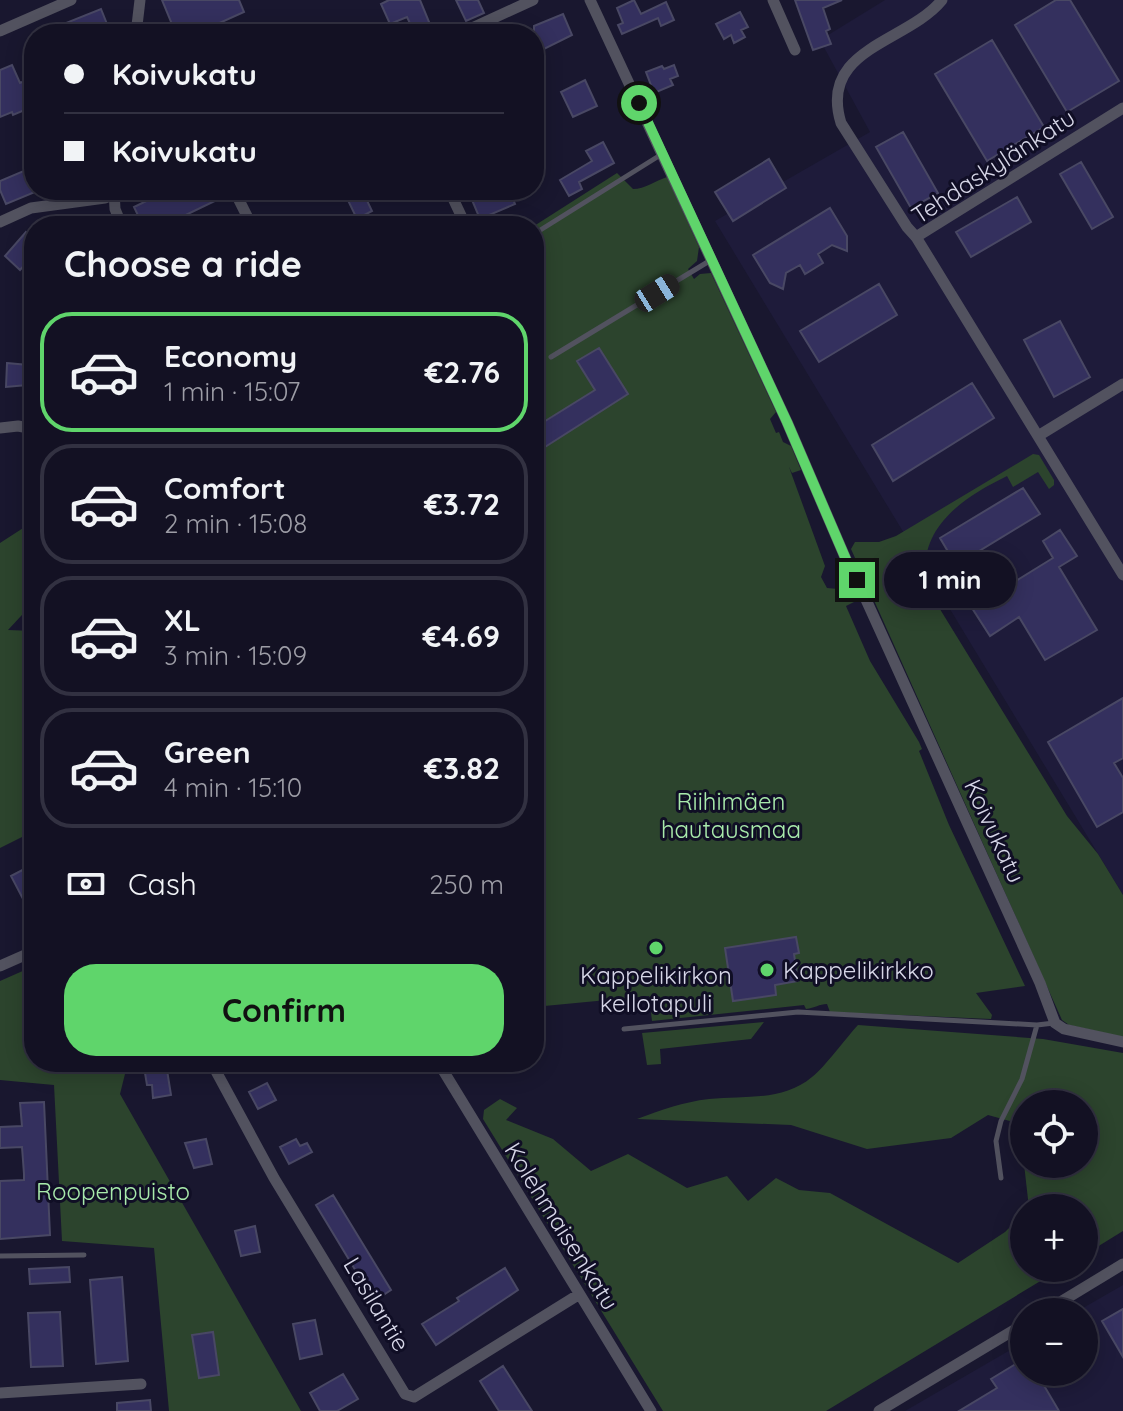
<!DOCTYPE html>
<html lang="en">
<head>
<meta charset="utf-8">
<style>
  body { margin:0; font-family:Quicksand,sans-serif; background:#201f30; color:#f1f3f6; height:100vh; display:flex; flex-direction:column; font-size:30px; white-space:nowrap }
  * { box-sizing:border-box; margin:0 }
  p { font-size:26px; color:#9d9da6 }
  .icon { flex:none; width:44px; height:44px; fill:none; stroke:currentColor; stroke-width:2; stroke-linecap:round; stroke-linejoin:round }
  .map { position:relative; flex:1; overflow:hidden }
  .side { position:absolute; left:24px; top:216px; width:520px; height:856px; display:flex; flex-direction:column; background:#131123; border-radius:32px; box-shadow:0 4px 20px #0003,0 0 0 2px #323141 }
  .side>* { flex:none }
  .guide { position:absolute; left:24px; top:24px; width:520px; height:176px; border-radius:32px; box-shadow:0 4px 20px #0003,0 0 0 2px #323141; display:grid; align-content:center; height:176px; padding:0 40px; background:#131123 }
  .tools { position:absolute; left:1010px; top:1090px; display:grid; gap:16px }
  .tools a { display:grid; place-items:center; width:88px; height:88px; border-radius:50%; background:#131123; box-shadow:0 4px 20px #0003,0 0 0 2px #323141; font-size:40px }
  .end { position:absolute; width:36px; height:36px; margin:-18px; border:10px solid #5fd56b; background:#111; box-shadow:0 0 0 4px #111 }
  .from { border-radius:50% }
  .bubble { position:absolute; height:56px; border-radius:28px; background:#131123; box-shadow:0 4px 20px #0003,0 0 0 2px #323141; font-size:26px; font-weight:700; line-height:56px; text-align:center }
  .car { position:absolute; width:24px; height:48px; margin:-24px -12px; border-radius:10px; box-shadow:0 0 6px 2px #0007; background:linear-gradient(#222 24%,#8ab4d8 0 40%,#222 0 76%,#8ab4d8 0 86%,#222 0) }
  .guide b { display:flex; align-items:center; gap:28px; height:76px; font-size:30px }
  .guide b+b { border-top:2px solid #323141 }
  .guide i { width:20px; height:20px; background:#f1f3f6 }
  ul { padding:0; list-style:none }
  li { display:flex; align-items:center; gap:24px; height:120px; margin:0 16px 12px; padding:0 24px; border:4px solid #323141; border-radius:32px }
  li div { flex:1 }
  li b { display:block; font-size:30px }
  li em { font-style:normal; font-weight:700 }
  li.active { border-color:#5fd56b }
  li>.icon { width:72px; height:72px; stroke-width:1.5 }
  h2 { padding:0 40px; font-size:36px; line-height:96px }
  .pay { display:flex; align-items:center; gap:20px; height:88px; padding:0 40px; font-size:30px }
  .pay p { margin-inline-start:auto }
  .button { display:flex; gap:16px; margin-top:auto; padding:16px 40px }
  .button a { flex:1; height:92px; border-radius:32px; background:#5fd56b; color:#111; font-size:32px; font-weight:700; line-height:92px; text-align:center }
  .map>svg:first-child { display:block }
</style>
</head>
<body>
<div class="map">
<svg width="1123" height="1411" viewBox="0 0 1123 1411">
  <rect width="100%" height="100%" fill="#19172f"/>
  <!-- built -->
  <path fill="#1e1b3a" d="M885,0h238v895l-408,-674 155,-89 -50,-92z
    M1123,1285v126h-218l119,-69v30h60v-60h-8z"/>
  <!-- green -->
  <path fill="#2c442d" d="M617,173l16,16c12,0 22,-8 34,-12l32,70 -2,14 -9,8 6,10 6,-5 11,-1 65,139 -6,7 6,14 3,-1 4,10 8,4 10,24 -9,3 -3,-6 36,99 -4,11 6,11 11,1 15,-6 7,16 -14,7 24,55 49,81 3,7 -3,2 30,74 76,161 -49,7 16,22 -1,4 -161,-7 -3,-8c-8,0 -12,4 -21,5l-2,-4 -152,16 -3,-25 -115,11v-781z
    M1033,454l6,1 15,25v5l-5,4 -11,-17 -25,15 -6,-11c-47,23 -92,54 -80,112l140,228 31,38 25,41v142l-54,-12 -7,-5 -211,-471 4,-7h24l17,-6z
    M34,521v81l-26,28 26,1v200l-34,17v-305z
    M34,966v96h94l-8,32 181,317h-132l-15,-163 -92,-7 -8,-156 -54,-5v-99z
    M764,1022l-13,17 -91,10 1,15 -14,1 -5,-32z
    M858,1025l185,14 80,14v178l-39,24v-47h-55l-5,-44h60v-60h-60v59l-7,-40 -29,-8 -37,23 -84,11 -76,-24 -154,-6c24,-9 46,-17 72,-20 36,-4 73,3 103,-22 13,-10 33,-38 46,-52z
    M500,1099l17,9 -11,12 47,19 38,32 37,-17 59,34 40,-12 21,25 28,-23 23,12 31,3 128,70 47,-31 19,-19v55h38l-236,143h-163l-180,-292 1,-9z"/>
  <!-- building -->
  <path fill="#34305e" stroke="#494864" stroke-width="2" d="M162,0h77l5,12 -38,17 2,5h-32z
    M389,0h31l14,34h-19l-8,-17 -17,7 -9,-20z
    M456,0h22l6,13 -18,8z
    M634,0l7,14 25,-12 8,18 -13,6 -3,-8 -36,16 -4,-9 5,-2 -6,-15z
    M795,0h47l-19,8 7,21 -4,2 5,13 -18,6z
    M1056,0h14l49,81 -52,31 -52,-87z
    M101,9l10,25h-41l-4,-11z
    M740,12l8,15 -7,3 4,7 -11,6 -3,-8 -7,4 -8,-15z
    M563,14l9,21 -38,19v-28z
    M992,40l52,87 -57,34 -52,-87z
    M12,65l8,18 14,-6v29l-21,9 -1,-3 -12,5v-47z
    M674,65l4,11 -8,3 3,6 -19,8 -8,-21 16,-6 2,3z
    M585,80l12,26 -24,11 -12,-25z
    M903,132l35,61 -27,15 -35,-61z
    M603,142l11,21 -35,19 3,7 -13,7 -9,-16 32,-19 -6,-10z
    M769,159l17,29 -53,33 -18,-29z
    M1081,162l32,55 -21,12 -32,-55z
    M26,170l9,22 -29,12 -6,-14v-9z
    M169,190h48l4,8 -58,28h-20l-9,-19z
    M343,190h19l10,21 -15,8z
    M510,192l5,12 -35,15 -8,-19 17,-7 3,6z
    M1017,197l14,25 -60,35 -15,-25z
    M830,208l17,28v15l-15,-6 -14,9 5,9 -18,11 -5,-9 -14,8 -3,16 -13,-6 -17,-28z
    M26,232l8,7v15l-14,16 -15,-14z
    M879,284l18,31 -78,47 -19,-31z
    M1060,321l30,56 -36,20 -30,-57z
    M599,348l29,46 -94,60v-26l61,-38 -18,-29z
    M7,363l21,2 -1,20 -21,2z
    M972,383l22,35 -101,63 -21,-36z
    M1023,488l17,26 -84,51 -16,-27z
    M1060,530l17,26 -18,11 38,63 -52,30 -26,-43 -29,19 -18,-28 81,-50 -10,-17z
    M1123,698v60l-9,5 9,15v34l-26,15 -49,-85z
    M34,864v29l-11,6 -12,-23z
    M796,937l3,16 -5,1 4,27 -23,4 1,10 -43,6 -8,-53z
    M167,1070l4,25 -18,3 -1,-13h-5l-2,-12z
    M267,1083l9,17 -18,9 -9,-17z
    M44,1102l6,133 -50,4v-58l24,-1v-6l-2,-27 -22,1v-21l22,-1 -2,-23z
    M206,1139l6,25 -18,4 -9,-25z
    M296,1139l4,7 7,-3 5,9 -23,12 -9,-17z
    M333,1195l58,95 -17,11 -58,-96z
    M255,1226l5,26 -19,4 -6,-25z
    M69,1267l1,15 -40,2 -1,-15z
    M505,1268l13,22 -82,55 -14,-21 37,-23 -2,-3z
    M122,1277l6,84 -32,3 -6,-84z
    M1123,1309v48l-21,-36z
    M60,1312l3,54 -32,1 -3,-54z
    M315,1320l7,34 -22,5 -7,-35z
    M213,1332l6,43 -20,3 -7,-43z
    M1024,1359v13h12l23,39h-100l38,-23 -6,-9z
    M503,1366l29,45h-33l-19,-30z
    M343,1374l15,25 -21,12h-17l-10,-18z
    M150,1400l1,11h-34v-8z"/>
  <g fill="none" stroke-linecap="round" stroke-linejoin="round">
    <!-- lane -->
    <path stroke="#52525f" stroke-width="5" d="M534,234l128,-80
      M551,357l160,-97
      M624,1029l174,-17 239,13 17,-2
      M1001,1178l-5,-37 5,-20 21,-42 15,-54
      M0,1256l84,-1"/>
    <!-- street -->
    <path stroke="#52525f" stroke-width="11" d="M590,0l197,422 64,149 6,9
      M773,0l22,50
      M942,0c-35,43 -124,48 -101,123l66,104 9,10 207,338
      M0,31l71,-31
      M136,34l4,-34
      M459,34l74,-34
      M114,190l1,19 7,17
      M234,190l18,36
      M449,190l17,36
      M0,222l31,-14 74,-10 16,-8
      M916,237l207,-129
      M0,428l18,-2 16,3
      M1038,436l85,-52
      M863,593l177,390 15,40 9,6 59,13
      M0,966l34,-15
      M211,1062l63,116 131,216 9,3 164,-102
      M438,1062l213,349
      M1044,1312l79,-48
      M0,1393l141,-9
      M879,1411l145,-87"/>
  </g>
  <g fill="none" stroke-linecap="round" stroke-linejoin="round">
    <!-- route -->
    <path stroke="#5fd56b" stroke-width="10" d="M639,103l148,319 64,149 6,9"/>
  </g>
  <!-- markers -->
  <g fill="#5fd56b" stroke="#100e25" stroke-width="3">
    <circle cx="656" cy="948" r="8"/>
    <circle cx="767" cy="970" r="8"/>
  </g>
  <g text-anchor="middle" dominant-baseline="central" stroke-width="6" stroke-linejoin="round" paint-order="stroke">
    <!-- street labels -->
    <g font-size="24" fill="#d6d6e7" stroke="#100e25">
      <text transform="translate(993 166) rotate(-33)">Tehdaskylänkatu</text>
      <text transform="translate(995 831) rotate(65)">Koivukatu</text>
      <text transform="translate(562 1226) rotate(58)">Kolehmaisenkatu</text>
      <text transform="translate(377 1304) rotate(59)">Lasilantie</text>
    </g>
    <!-- park labels -->
    <g font-size="24" fill="#a8eaab" stroke="#100e25">
      <text x="731" y="801">Riihimäen<tspan x="731" dy="28">hautausmaa</tspan></text>
      <text x="113" y="1191">Roopenpuisto</text>
    </g>
    <!-- poi labels -->
    <g font-size="24" fill="#d6d6e7" stroke="#100e25" text-anchor="start">
      <text x="783" y="970">Kappelikirkko</text>
      <text x="656" y="975" text-anchor="middle">Kappelikirkon<tspan x="656" dy="28">kellotapuli</tspan></text>
    </g>
  </g>
</svg>
<div class="tools">
<a><svg class="icon" aria-label="locate" viewBox="0 0 24 24"><circle cx="12" cy="12" r="6"/><path d="M12 2v4M12 18v4M2 12h4M18 12h4"/></svg></a>
<a>+</a>
<a>−</a>
</div>
<i class="end from" style="left:639px;top:103px"></i>
<i class="end" style="left:857px;top:580px"></i>
<div class="bubble" style="left:884px;top:552px;width:132px">1 min</div>
<i class="car" style="left:657px;top:293px;rotate:58deg"></i>
<div class="guide">
<b><i class="from"></i>Koivukatu</b>
<b><i></i>Koivukatu</b>
</div>
<section class="side">
<h2>Choose a ride</h2>
<ul>
<li class="active"><svg class="icon" aria-label="car" viewBox="0 0 24 24"><path d="M5 17H2v-5l4-1 3-4h7l3 4 3 1v5h-3M9 17h6M6 11h13"/><circle cx="7" cy="17" r="2"/><circle cx="17" cy="17" r="2"/></svg><div><b>Economy</b><p>1 min · 15:07</p></div><em>€2.76</em></li>
<li><svg class="icon" aria-label="car" viewBox="0 0 24 24"><path d="M5 17H2v-5l4-1 3-4h7l3 4 3 1v5h-3M9 17h6M6 11h13"/><circle cx="7" cy="17" r="2"/><circle cx="17" cy="17" r="2"/></svg><div><b>Comfort</b><p>2 min · 15:08</p></div><em>€3.72</em></li>
<li><svg class="icon" aria-label="car" viewBox="0 0 24 24"><path d="M5 17H2v-5l4-1 3-4h7l3 4 3 1v5h-3M9 17h6M6 11h13"/><circle cx="7" cy="17" r="2"/><circle cx="17" cy="17" r="2"/></svg><div><b>XL</b><p>3 min · 15:09</p></div><em>€4.69</em></li>
<li><svg class="icon" aria-label="car" viewBox="0 0 24 24"><path d="M5 17H2v-5l4-1 3-4h7l3 4 3 1v5h-3M9 17h6M6 11h13"/><circle cx="7" cy="17" r="2"/><circle cx="17" cy="17" r="2"/></svg><div><b>Green</b><p>4 min · 15:10</p></div><em>€3.82</em></li>
</ul>
<div class="pay"><svg class="icon" aria-label="cash" viewBox="0 0 24 24"><path d="M3 7h18v10H3z"/><circle cx="12" cy="12" r="2"/></svg>Cash<p>250 m</p></div>
<div class="button"><a>Confirm</a></div>
</section>
</div>
</body>
</html>
